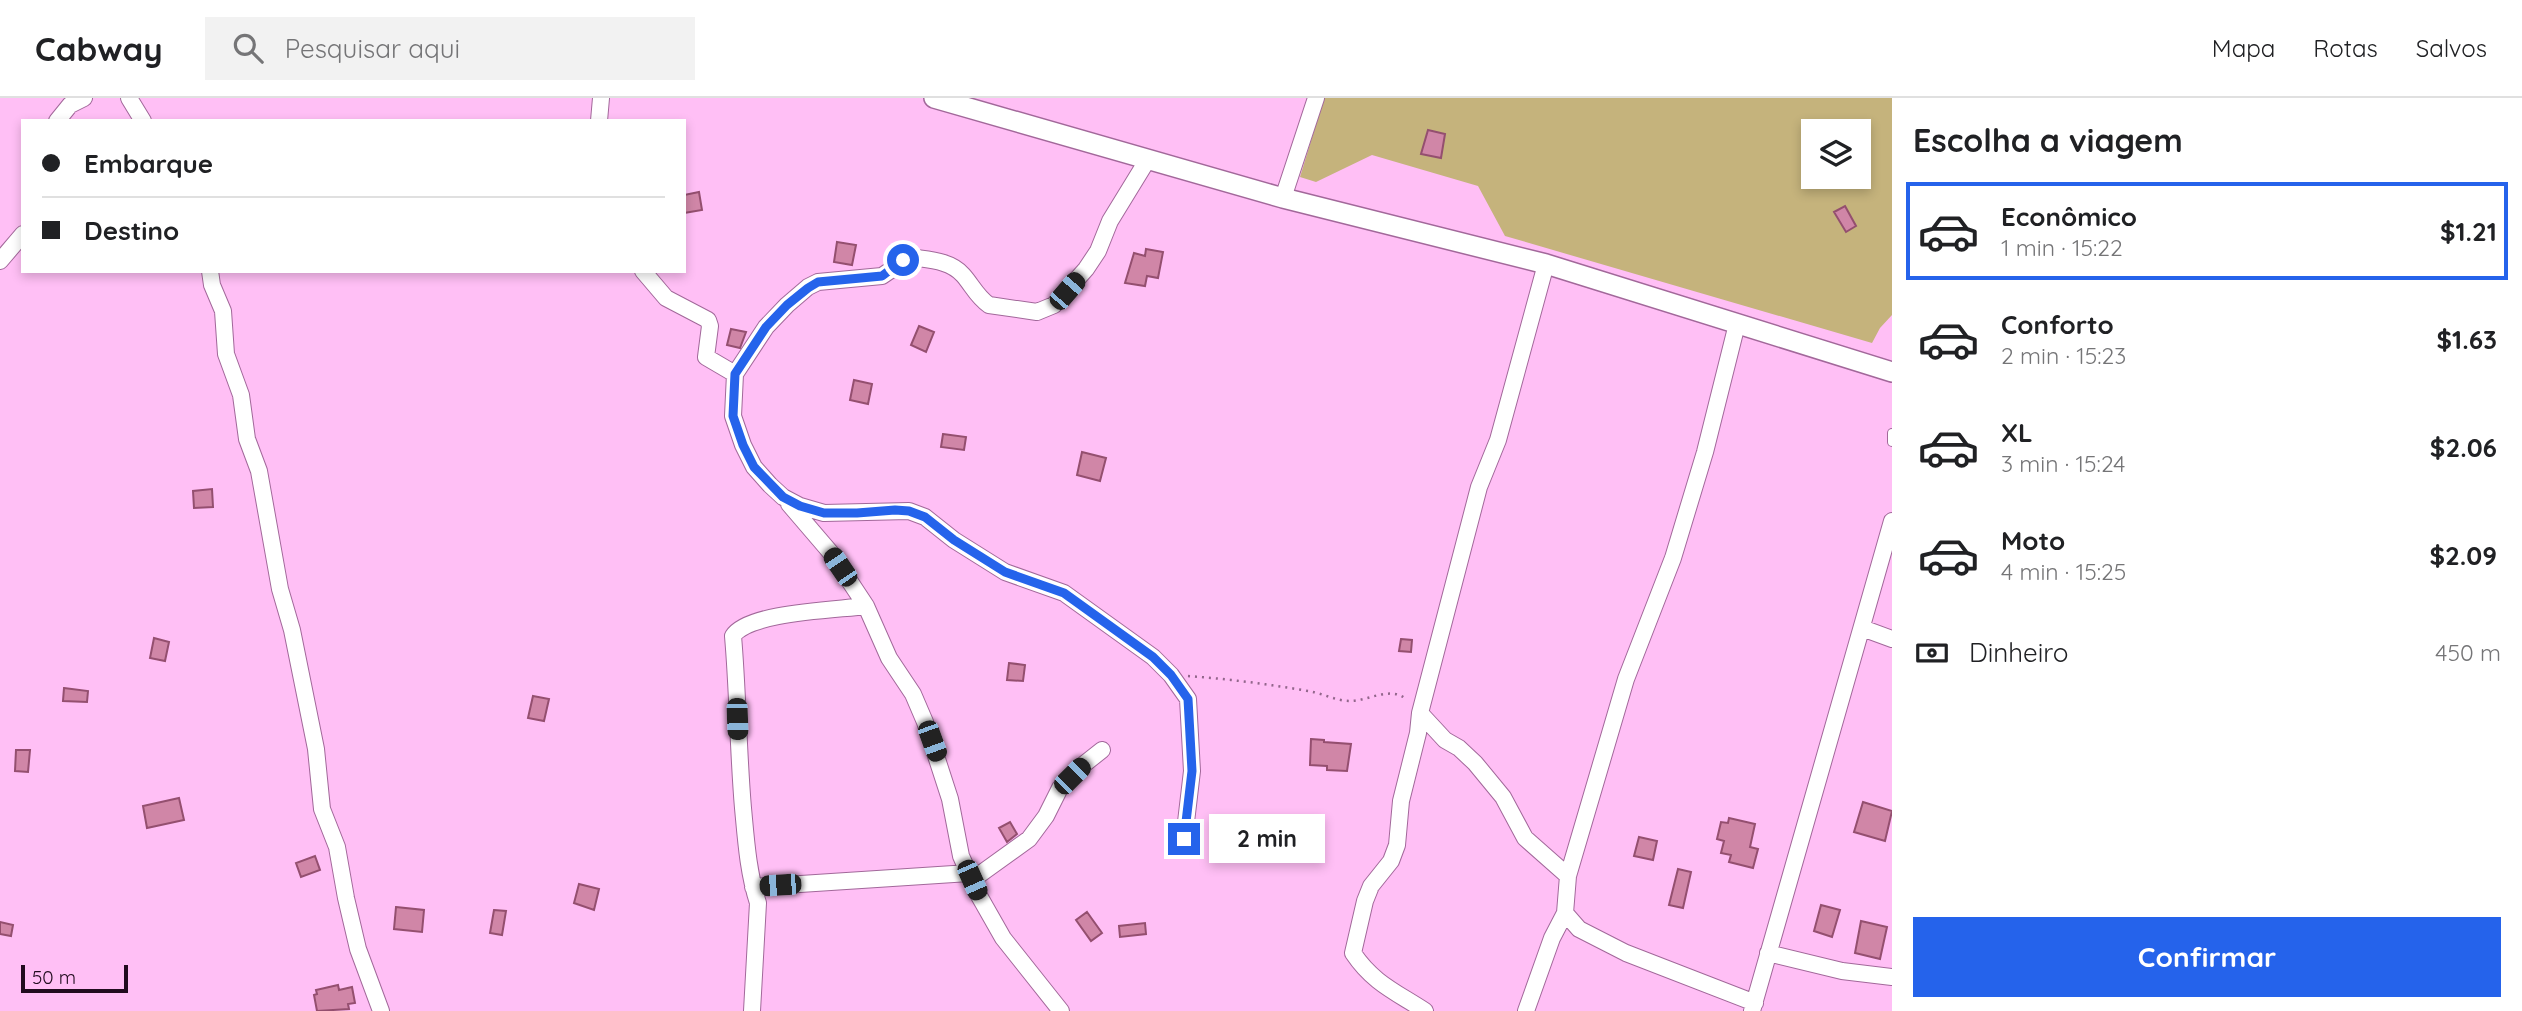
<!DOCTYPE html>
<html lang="pt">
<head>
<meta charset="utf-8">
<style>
  body { margin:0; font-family:Quicksand,sans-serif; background:#f2f2f2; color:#202124; height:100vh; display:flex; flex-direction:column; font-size:26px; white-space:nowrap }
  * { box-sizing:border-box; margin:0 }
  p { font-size:23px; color:#757577 }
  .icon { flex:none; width:38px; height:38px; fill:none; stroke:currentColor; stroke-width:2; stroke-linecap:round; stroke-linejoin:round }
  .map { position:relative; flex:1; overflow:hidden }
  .panel { display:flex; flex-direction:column; background:#fff; width:630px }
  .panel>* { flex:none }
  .hud { position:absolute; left:21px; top:21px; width:665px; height:154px; border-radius:0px; box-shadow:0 4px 10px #0003; display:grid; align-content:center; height:154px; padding:0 21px; background:#fff }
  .tools { position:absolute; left:1801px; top:21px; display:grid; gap:14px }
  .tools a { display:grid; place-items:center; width:70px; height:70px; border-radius:0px; background:#fff; box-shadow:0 4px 10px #0003; font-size:35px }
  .scale { position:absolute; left:21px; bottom:18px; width:107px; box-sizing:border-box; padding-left:7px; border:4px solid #210b1e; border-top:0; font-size:19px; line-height:24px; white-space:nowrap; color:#210b1e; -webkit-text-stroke:5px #ffbff5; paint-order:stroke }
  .end { position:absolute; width:32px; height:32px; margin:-16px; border:9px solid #2563eb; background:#fff; box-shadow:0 0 0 4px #fff }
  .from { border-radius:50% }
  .bubble { position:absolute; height:49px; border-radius:0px; background:#fff; box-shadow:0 4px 10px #0003; font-size:23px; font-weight:700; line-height:49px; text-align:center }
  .car { position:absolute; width:21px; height:42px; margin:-21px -10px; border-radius:9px; box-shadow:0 0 5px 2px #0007; background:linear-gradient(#222 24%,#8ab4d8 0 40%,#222 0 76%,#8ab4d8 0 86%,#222 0) }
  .hud b { display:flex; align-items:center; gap:24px; height:66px; font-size:26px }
  .hud b+b { border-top:2px solid #e0e0e0 }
  .hud i { width:18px; height:18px; background:#202124 }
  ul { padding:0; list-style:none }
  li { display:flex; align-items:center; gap:21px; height:98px; margin:0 14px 10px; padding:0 7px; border:4px solid transparent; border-radius:0px }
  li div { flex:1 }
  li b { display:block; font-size:26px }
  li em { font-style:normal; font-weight:700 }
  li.selected { border-color:#2563eb }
  li>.icon { width:63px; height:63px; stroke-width:1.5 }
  h2 { padding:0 21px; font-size:32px; line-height:84px }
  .pay { display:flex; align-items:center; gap:18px; height:77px; padding:0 21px; font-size:26px }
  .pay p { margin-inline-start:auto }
  .primary-button { display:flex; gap:14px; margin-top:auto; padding:14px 21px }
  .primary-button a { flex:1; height:80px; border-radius:0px; background:#2563eb; color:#fff; font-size:28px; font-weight:700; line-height:80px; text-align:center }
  header { display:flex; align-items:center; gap:42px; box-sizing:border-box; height:98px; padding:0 35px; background:#fff; border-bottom:2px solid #e0e0e0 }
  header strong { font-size:33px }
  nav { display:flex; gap:38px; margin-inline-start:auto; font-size:24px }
  .search { width:490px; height:63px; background:#f2f2f2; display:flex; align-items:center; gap:18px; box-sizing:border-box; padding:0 24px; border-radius:0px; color:#757577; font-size:26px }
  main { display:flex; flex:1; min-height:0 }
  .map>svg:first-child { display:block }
</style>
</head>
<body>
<header>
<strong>Cabway</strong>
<div class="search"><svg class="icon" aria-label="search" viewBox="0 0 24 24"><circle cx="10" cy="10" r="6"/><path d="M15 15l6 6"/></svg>Pesquisar aqui</div>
<nav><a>Mapa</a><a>Rotas</a><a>Salvos</a></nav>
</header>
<main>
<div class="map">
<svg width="1892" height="913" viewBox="0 0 1892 913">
  <rect width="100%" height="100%" fill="#ffbff5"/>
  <!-- green -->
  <path fill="#c5b37c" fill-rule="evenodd" d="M1324,0h568v217l-12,13 -8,15 -367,-107 -27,-50 -106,-31 -56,27 -16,-5zM1813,33h45v46h-45z"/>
  <!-- building -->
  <path fill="#d086a7" stroke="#944f6f" stroke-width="2" d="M1428,32l17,4 -4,24 -20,-4z
    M699,94l3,18 -18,3v-18z
    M1845,108l11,20 -10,6 -12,-20z
    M837,144l19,3 -4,20 -18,-3z
    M1146,151l17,3 -5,26 -11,-2 -2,10 -20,-3 9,-30 11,3z
    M919,228l15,6 -8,20 -15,-7z
    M731,231l15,3 -6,16 -13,-3z
    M854,282l18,4 -4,20 -18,-4z
    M943,336l23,3 -2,13 -23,-3z
    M1082,354l24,6 -6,23 -23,-6z
    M212,391l1,18 -19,1 -1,-17z
    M154,540l15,4 -4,19 -15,-3z
    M1401,541l11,1 -1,12 -12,-1z
    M1009,565l16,2 -2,16 -16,-1z
    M64,590l24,3 -1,11 -24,-1z
    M533,598l16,3 -5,22 -16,-3z
    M1311,641l13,1v2l27,2 -4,27 -20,-1v-4l-17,-1z
    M16,652h14l-2,22 -13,-1z
    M179,700l5,22 -37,8 -4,-22z
    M1863,704l29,9 -7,30 -31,-9z
    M1729,720l26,6 -5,23 8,2 -5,19 -24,-6 2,-7 -10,-2 3,-12 -7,-2 4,-17 7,1z
    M1010,724l7,12 -10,8 -8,-14z
    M1252,735l1,19 -35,3 -1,-19z
    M1639,739l18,4 -4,19 -19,-4z
    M315,758l5,14 -19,7 -5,-14z
    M1678,771l13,3 -8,36 -14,-3z
    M579,786l20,5 -5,21 -20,-7z
    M1821,807l19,5 -8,27 -18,-6z
    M396,809l28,3 -2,22 -28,-3z
    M494,812l12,1 -4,24 -12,-2z
    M1087,814l15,21 -11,8 -15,-21z
    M1861,823l26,6 -7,32 -25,-6z
    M0,824l13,3 -2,11 -11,-2z
    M1145,825l1,11 -26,3 -1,-11z
    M338,887l1,5 13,-3 3,16 -7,1 1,5 -32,2 -3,-16 3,-1 -1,-4z"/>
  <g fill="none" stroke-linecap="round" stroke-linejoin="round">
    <!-- service casing -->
    <g stroke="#a2689a" stroke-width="10">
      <path id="service" d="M1892,335v9"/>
    </g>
    <!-- minor casing -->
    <g stroke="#a2689a" stroke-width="18">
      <path id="minor" d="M129,0l14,23
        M57,23l13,-16 14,-7
        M599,23l2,-23
        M1148,61l-38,62 -12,30 -12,18 -32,36 -17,7 -48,-7c-12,-8 -17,-20 -26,-30 -13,-15 -35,-15 -53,-18l-28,19 -64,6 -10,5 -21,18 -21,22 -31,47 -2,42 10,29 11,22 16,18 13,12 17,9 24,7 85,-2 16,6 29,23 51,32 59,21 89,64 18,18 17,24 4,72 -8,68
        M1283,100l33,-100
        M0,163l23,-27
        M1546,166l-48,176 -19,47 -59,226 25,27 14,8 16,15 28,34 22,41 43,38 -3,37 14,16 47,24 129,50
        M210,173l2,14 11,26 3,43 15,41 6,44 12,32 21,118 12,41 24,119 6,60 15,38 9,51 12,51 23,62
        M643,173l23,27 42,22 2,6 -4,31 29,17
        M789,406l42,49 35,53 23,52 24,36 12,28 25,77 11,57 17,38 25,44 58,73
        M1862,530l30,11
        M1420,615l-2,20 -17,68 -4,44 -6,16 -20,25 -6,15 -12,52c20,30 43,39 72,58
        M1568,778l58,-197 47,-121 32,-106 32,-128
        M972,782l57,-41 17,-23 14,-28 23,-23 19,-15
        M753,789l216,-14
        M1768,855l74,18 50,6
        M752,913l6,-108c-10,-31 -12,-63 -15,-95 -5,-58 -5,-115 -10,-172 15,-24 104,-26 133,-30
        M1526,913l26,-73 13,-25
        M1752,913l140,-490"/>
    </g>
    <!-- tertiary casing -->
    <g stroke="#a2689a" stroke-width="22">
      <path id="tertiary" d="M934,0l349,100 263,66 346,108"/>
    </g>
    <!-- path -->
    <path stroke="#92668b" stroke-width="2.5" stroke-dasharray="2 5" stroke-linecap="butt" d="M1188,578c40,3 80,8 120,15 14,2 28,10 42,10 18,0 42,-16 57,-1"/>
    <!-- service -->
    <use href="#service" stroke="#fff" stroke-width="8"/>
    <!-- minor -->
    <use href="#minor" stroke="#fff" stroke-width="16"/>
    <!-- tertiary -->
    <use href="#tertiary" stroke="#fff" stroke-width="19"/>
  </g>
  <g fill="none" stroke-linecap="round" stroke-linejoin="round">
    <!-- route -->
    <path stroke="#2563eb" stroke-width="9" d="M903,162l-21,16 -64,6 -10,6 -21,17 -21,22 -31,47 -2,42 10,29 11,22 29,30 17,9 24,7h33l38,-3 14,1 16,6 29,23 51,32 59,21 89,64 18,18 17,24 4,72 -8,68"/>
  </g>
</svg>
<div class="tools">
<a><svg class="icon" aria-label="layers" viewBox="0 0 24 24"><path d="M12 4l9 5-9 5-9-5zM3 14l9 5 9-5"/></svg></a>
</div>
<div class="scale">50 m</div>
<i class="end from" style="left:903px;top:162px"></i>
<i class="end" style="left:1184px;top:741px"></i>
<div class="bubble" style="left:1209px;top:716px;width:116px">2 min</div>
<i class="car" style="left:1067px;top:193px;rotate:41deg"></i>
<i class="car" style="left:840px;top:469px;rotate:326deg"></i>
<i class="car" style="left:737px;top:621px;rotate:178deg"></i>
<i class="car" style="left:932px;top:643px;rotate:160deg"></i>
<i class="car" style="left:1072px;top:678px;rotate:45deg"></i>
<i class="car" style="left:972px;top:782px;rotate:156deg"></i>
<i class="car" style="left:780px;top:787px;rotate:266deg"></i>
<div class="hud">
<b><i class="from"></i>Embarque</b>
<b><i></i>Destino</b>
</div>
</div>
<section class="panel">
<h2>Escolha a viagem</h2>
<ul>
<li class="selected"><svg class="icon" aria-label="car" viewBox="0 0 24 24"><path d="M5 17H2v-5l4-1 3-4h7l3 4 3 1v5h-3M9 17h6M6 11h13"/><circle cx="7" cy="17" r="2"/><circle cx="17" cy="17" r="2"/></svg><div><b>Econômico</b><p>1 min · 15:22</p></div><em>$1.21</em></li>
<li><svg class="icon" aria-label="car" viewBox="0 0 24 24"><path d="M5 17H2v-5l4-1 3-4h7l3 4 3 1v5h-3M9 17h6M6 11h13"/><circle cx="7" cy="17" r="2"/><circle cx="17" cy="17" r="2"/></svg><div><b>Conforto</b><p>2 min · 15:23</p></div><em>$1.63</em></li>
<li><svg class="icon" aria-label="car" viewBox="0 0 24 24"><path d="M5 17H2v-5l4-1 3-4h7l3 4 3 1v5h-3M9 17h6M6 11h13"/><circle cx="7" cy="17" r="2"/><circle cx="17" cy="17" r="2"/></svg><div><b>XL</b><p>3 min · 15:24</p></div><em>$2.06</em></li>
<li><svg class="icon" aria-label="car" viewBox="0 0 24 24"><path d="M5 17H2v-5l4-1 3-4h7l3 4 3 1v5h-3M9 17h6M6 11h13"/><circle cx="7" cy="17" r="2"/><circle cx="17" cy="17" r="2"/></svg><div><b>Moto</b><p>4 min · 15:25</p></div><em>$2.09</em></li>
</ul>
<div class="pay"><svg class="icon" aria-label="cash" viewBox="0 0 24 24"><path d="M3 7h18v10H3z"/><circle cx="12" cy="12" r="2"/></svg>Dinheiro<p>450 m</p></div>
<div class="primary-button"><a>Confirmar</a></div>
</section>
</main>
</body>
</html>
